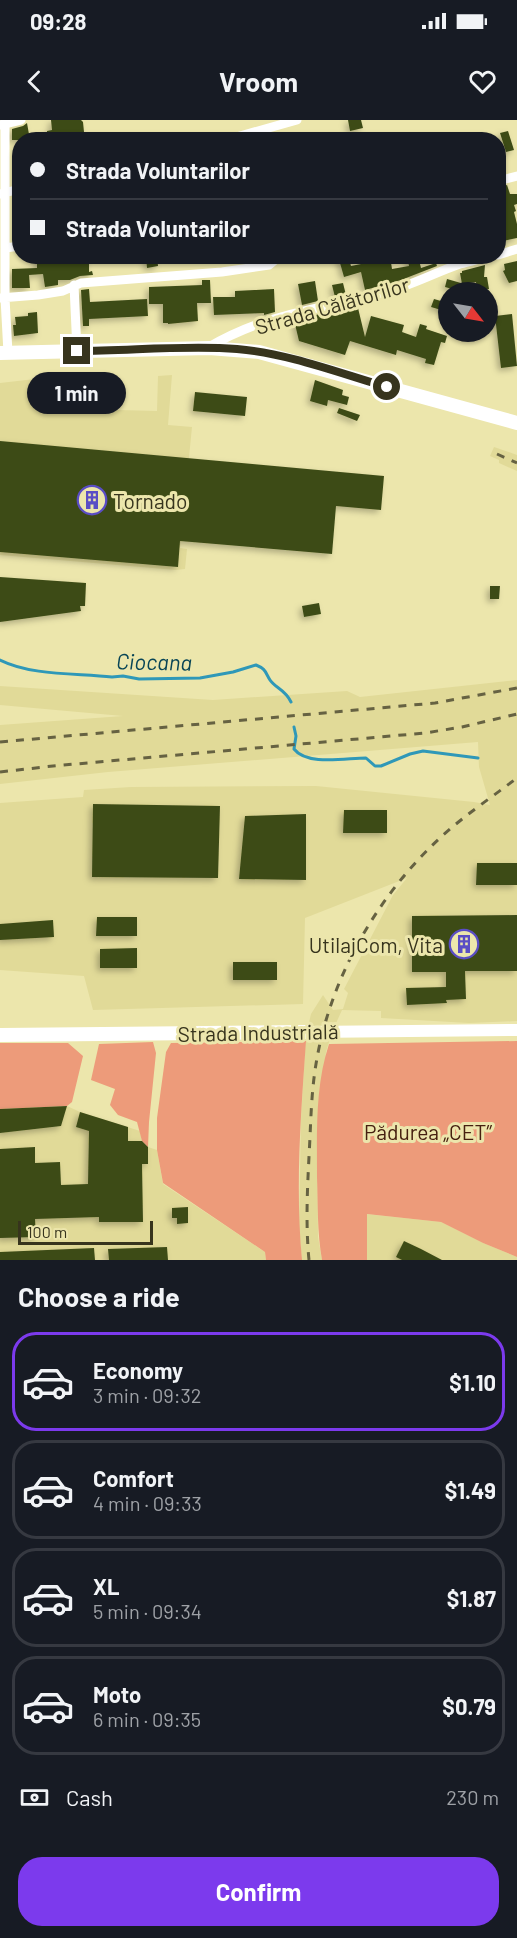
<!DOCTYPE html>
<html lang="en">
<head>
<meta charset="utf-8">
<style>
  body { margin:0; font-family:Barlow,sans-serif; background:#242831; color:#f1f3f6; height:100vh; display:flex; flex-direction:column; font-size:22px; white-space:nowrap }
  * { box-sizing:border-box; margin:0 }
  p { font-size:20px; color:#9ea1a6 }
  .icon { flex:none; width:33px; height:33px; fill:none; stroke:currentColor; stroke-width:2; stroke-linecap:round; stroke-linejoin:round }
  .map { position:relative; height:1140px; overflow:hidden }
  .drawer { display:flex; flex-direction:column; background:#171b24; flex:1 }
  .drawer>* { flex:none }
  .guide { position:absolute; left:12px; top:12px; width:494px; height:132px; border-radius:24px; box-shadow:0 2px 4px #0004; display:grid; align-content:center; height:132px; padding:0 18px; background:#171b24 }
  .needle { width:39px; rotate:121deg }
  .controls { position:absolute; left:438px; top:162px; display:grid; gap:12px }
  .controls a { display:grid; place-items:center; width:60px; height:60px; border-radius:50%; background:#171b24; box-shadow:0 2px 4px #0004; font-size:30px }
  .scale { position:absolute; left:18px; bottom:15px; width:135px; box-sizing:border-box; padding-left:6px; border:3px solid #37341d; border-top:0; font-size:16px; line-height:21px; white-space:nowrap; color:#37341d; -webkit-text-stroke:4px #ece6ac; paint-order:stroke }
  .end { position:absolute; width:27px; height:27px; margin:-14px; border:8px solid #37341d; background:#fff; box-shadow:0 0 0 3px #fff }
  .from { border-radius:50% }
  .bubble { position:absolute; height:42px; border-radius:21px; background:#171b24; box-shadow:0 2px 4px #0004; font-size:20px; font-weight:700; line-height:42px; text-align:center }
  .guide b { display:flex; align-items:center; gap:21px; height:57px; font-size:22px }
  .guide b+b { border-top:2px solid #363941 }
  .guide i { width:15px; height:15px; background:#f1f3f6 }
  ul { padding:0; list-style:none }
  li { display:flex; align-items:center; gap:18px; height:99px; margin:0 12px 9px; padding:0 6px; border:3px solid #363941; border-radius:24px }
  li div { flex:1 }
  li b { display:block; font-size:22px }
  li em { font-style:normal; font-weight:700 }
  li.active { border-color:#7c3aed }
  li>.icon { width:54px; height:54px; stroke-width:1.5 }
  h2 { padding:0 18px; font-size:27px; line-height:72px }
  .pay { display:flex; align-items:center; gap:15px; height:66px; padding:0 18px; font-size:22px }
  .pay p { margin-inline-start:auto }
  .cta { display:flex; gap:12px; margin-top:auto; padding:12px 18px }
  .cta a { flex:1; height:69px; border-radius:24px; background:#7c3aed; color:#fff; font-size:24px; font-weight:700; line-height:69px; text-align:center }
  .status { display:flex; justify-content:space-between; align-items:center; height:42px; padding:0 30px; background:#171b24; direction:ltr }
  .status svg { height:16px; fill:currentColor }
  header { display:flex; justify-content:space-between; align-items:center; height:78px; padding:0 18px; background:#171b24; font-size:27px; font-weight:700 }
  .map>svg:first-child { display:block }
</style>
</head>
<body>
<div class="status"><b>09:28</b><svg viewBox="0 0 49 12"><path d="M0 12V9h3v3zM5 12V6h3v6zM10 12V3h3v9zM15 12V0h3v12zM26 1h20v11H26zM47 4h2v5h-2z"/></svg></div>
<header><svg class="icon" aria-label="back" viewBox="0 0 24 24"><path d="M15 5l-7 7 7 7"/></svg>Vroom<svg class="icon" aria-label="heart" viewBox="0 0 24 24"><path d="M12 20l-8-8c-3-5 5-10 8-4 3-6 11-1 8 4z"/></svg></header>
<div class="map">
<svg width="517" height="1140" viewBox="0 0 517 1140">
  <defs>
    <filter id="shadow"><feDropShadow dx="-3" dy="3" stdDeviation="3" flood-color="#0004"/></filter>
  </defs>
  <rect width="100%" height="100%" fill="#ece6ac"/>
  <!-- built -->
  <path fill="#e1da98" d="M172,255l-4,50 24,2 -12,121 7,1 -2,20 -9,1 -176,-15v-172l35,-4 46,-1v31l76,2 1,-35z
    M494,327l23,8v16l-18,-8v-3l-9,-4z
    M517,560v341l-48,2 -88,-5v-7l-39,-1 -10,22 -6,20 -9,76 1,109 4,23h-20l-3,-32 2,-110 5,-83 5,-21 12,-19 10,15 10,-1 5,-16 -4,-4 49,-94 14,-17 -102,40 -2,86 -210,6 -9,-34 -84,-6v-167l83,-6 1,-7 47,-3 185,-1 158,16 16,3 -11,-38 -1,-25 -370,30 -108,12v-59l123,-9 -123,-11v-19l213,14 134,-9 13,6z
    M67,986l13,6 60,19 2,10 6,6 9,3 6,34 102,68 1,8h-266v-151z
    M366,1094l75,8 42,21 34,14v3h-150z"/>
  <!-- green -->
  <path fill="#ed9b7a" d="M306,921c-5,72 -11,146 -4,219h-36l-1,-8 -102,-69 -6,-33v-32l9,-66 5,-9z
    M517,921v216l-34,-14 -42,-21 -74,-8v46h-45c-5,-28 -4,-55 -5,-83 0,-44 -2,-91 12,-133z
    M153,922l3,11 -7,69 -1,25 -6,-6 -5,-19 -19,-7 -8,-10 5,-16 -24,-9 8,-36z
    M0,923h68l15,13 -11,46 -5,4 -67,3z"/>
  <g fill="none" stroke-linecap="round" stroke-linejoin="round">
    <!-- stream -->
    <path stroke="#2f98b8" stroke-width="3" d="M0,540c32,16 77,13 112,17l11,-1 16,3 61,-1 33,-6 23,-7c10,4 9,7 14,15 5,8 15,9 21,22
      M294,607l2,9 -2,13c13,17 52,9 72,9l9,8h6l29,-12 13,-3 55,7"/>
  </g>
  <!-- building -->
  <path fill="#3e4c17" filter="url(#shadow)" d="M51,0h30l2,2 1,10 -15,1 1,7h-23v-9l5,-1z
    M348,0h13l2,8 -13,3z
    M27,3l3,17h-18v-11l11,-3z
    M508,11l6,19 -8,2 -6,-19z
    M507,65l3,9h7v10l-3,1 2,6 -2,1 3,12v14l-19,4v-22h3l-3,-12v-11h2l-2,-9z
    M37,136h17l2,1v4h16v-5h17v16l3,-1 1,4 -13,1 -10,4h-12v5l-13,2 -2,-13 -14,1 1,13h-18v-19l25,-1z
    M146,136h11l1,10 -11,2z
    M338,136h10l3,10 30,-6 -1,-4h10l2,13 17,-3 -2,-10h11l3,12 15,-5 1,3 -36,14 -36,10 -4,-18 -17,5z
    M517,141v20l-8,2 -6,-12 2,-1 -1,-6z
    M485,145l-1,12h3l2,12 -12,2 -1,-9 -14,2 -2,-11h2v-2z
    M447,159l14,4 -2,8 -14,-4z
    M202,160h8l1,23h-14l1,18 -30,3v-1h-5v-19h-14v-17l53,-2z
    M315,161l3,20 -16,4 -4,-21z
    M343,163l3,12 -11,2 -3,-12z
    M89,169l1,13 57,-3 1,17 -59,3v7h-6l-2,-36z
    M274,169l1,23 -11,3v-2l-50,2 -1,-18h22v-6z
    M434,179l14,4v9l-17,-5z
    M358,188l7,29 6,-21 33,9 -2,7 14,5 4,-13 7,2 -1,3 21,7 -2,7 -4,-1 -7,23 -9,-2 1,-4 -29,-9 -1,5 -46,-14 -5,14 -46,-14 -5,-21 39,-9v3z
    M37,192l1,21 -24,3 -1,-11h3l-1,-8 13,-1v-3z
    M512,194l5,52 -16,2 -6,-52z
    M315,260l28,10 -1,5 7,2 -2,8 -19,-5 -1,6 -17,-5z
    M195,272l52,5 -2,19 -52,-5z
    M339,288l21,7 -3,6 -20,-8z
    M0,321l384,35 -3,34 -45,-4 -4,48 -152,-13 -2,26 -178,-15z
    M0,457l86,6 -1,23h-5l1,5 -81,11z
    M490,466h10l-1,13h-9z
    M319,483l2,11 -17,3 -2,-11z
    M93,684l127,2 -2,72 -126,-1z
    M344,690h43v23h-44z
    M306,694v66l-67,-1 6,-63z
    M477,743h40v22h-41z
    M517,795v56h-52l1,28 -20,1 1,3 -40,2 -1,-17 40,-1v-15h-34v-56z
    M97,797h40v19h-41z
    M53,800l1,17 -54,3v-16z
    M137,828v20h-37v-19z
    M233,842h44v18h-44z
    M67,986l-6,20 -61,7v-24z
    M80,992l48,15v14h14l6,6v17h-6l1,58h-44v-5l-64,2 1,18 -36,1v-89l35,-2v16l25,-1 1,23 27,-1 1,-53 -13,-4z
    M188,1087v16l-11,1v-6h-5v-10z
    M404,1121l17,8 21,11h-40l-6,-3z
    M167,1127l1,13h-59l-1,-11z
    M94,1128l1,12h-95v-8z"/>
  <g fill="none" stroke-linecap="round" stroke-linejoin="round">
    <!-- minor -->
    <path stroke="#fff" stroke-width="9" d="M5,0v178l3,55
      M0,5l21,-5
      M226,20l71,-20
      M498,61l19,-5
      M0,74l20,-5
      M5,128l15,-2
      M498,135l19,-6
      M74,165l3,66
      M0,178l38,-3 25,-4 18,-8 141,-11 47,-7 11,-9
      M209,227c58,-34 111,-38 174,-54 27,-7 51,-20 77,-29 10,-3 21,-5 31,-8"/>
    <!-- tertiary -->
    <path stroke="#fff" stroke-width="12" d="M308,912l209,-2"/>
    <!-- secondary -->
    <path stroke="#fff" stroke-width="14" d="M0,233l209,-5 50,4 258,71
      M0,915l308,-3"/>
    <!-- rail -->
    <path stroke="#666242" stroke-width="3" stroke-dasharray="8 8" stroke-linecap="butt" d="M497,334l20,9
      M0,622l435,-39 82,-15
      M0,652l53,-6 372,-33 37,-6 55,-13
      M309,1140c-4,-41 -1,-82 1,-123 1,-24 2,-49 6,-73 14,-86 61,-168 125,-227 24,-22 51,-40 76,-59"/>
  </g>
  <g fill="none" stroke-linecap="round" stroke-linejoin="round">
    <!-- route -->
    <path stroke="#37341d" stroke-width="8" d="M77,231c53,0 107,-6 160,-2 50,4 102,24 150,38"/>
  </g>
  <!-- icons -->
  <defs>
    <g id="building-ring" transform="scale(1.5)"><circle r="9.5" fill="#ece6ac" stroke="#5a4dc5" stroke-width="1.5"/><path d="M-4-6H4V6H1V3H-1V6H-4ZM-2.5-4.3h1.7v1.8h-1.7ZM.8-4.3h1.7v1.8H.8ZM-2.5-1h1.7V.8h-1.7ZM.8-1h1.7V.8H.8Z" fill="#5a4dc5"/></g>
  </defs>
  <g fill-rule="evenodd">
    <use href="#building-ring" x="92" y="380"/>
    <use href="#building-ring" x="464" y="824"/>
  </g>
  <g text-anchor="middle" dominant-baseline="central" stroke-width="6" stroke-linejoin="round" paint-order="stroke">
    <!-- street labels -->
    <g font-size="21" fill="#37341d" stroke="#ece6ac">
      <text transform="translate(332 185) rotate(-16)">Strada Călătorilor</text>
      <text transform="translate(258 912) rotate(-1)">Strada Industrială</text>
    </g>
    <!-- poi labels -->
    <g font-size="21" fill="#37341d" stroke="#ece6ac" text-anchor="start">
      <text x="113" y="380">Tornado</text>
      <text x="443" y="824" text-anchor="end">UtilajCom, Vita</text>
    </g>
    <!-- park labels -->
    <g font-size="21" fill="#462010" stroke="#ece6ac">
      <text x="428" y="1011">Pădurea „CET”</text>
    </g>
    <!-- water labels -->
    <g font-size="22" font-style="italic" fill="#084556" stroke="#ece6ac">
      <text transform="translate(154 541) rotate(1)">Ciocana</text>
    </g>
  </g>
</svg>
<div class="controls">
<a><svg class="needle" viewBox="-14 -14 28 28"><path d="M0-13l5 13h-10z" fill="#e53935"/><path d="M0 13l5-13h-10z" fill="#9ea1a6"/></svg></a>
</div>
<div class="scale">100 m</div>
<i class="end from" style="left:387px;top:267px"></i>
<i class="end" style="left:77px;top:231px"></i>
<div class="bubble" style="left:27px;top:252px;width:99px">1 min</div>
<div class="guide">
<b><i class="from"></i>Strada Voluntarilor</b>
<b><i></i>Strada Voluntarilor</b>
</div>
</div>
<section class="drawer">
<h2>Choose a ride</h2>
<ul>
<li class="active"><svg class="icon" aria-label="car" viewBox="0 0 24 24"><path d="M5 17H2v-5l4-1 3-4h7l3 4 3 1v5h-3M9 17h6M6 11h13"/><circle cx="7" cy="17" r="2"/><circle cx="17" cy="17" r="2"/></svg><div><b>Economy</b><p>3 min · 09:32</p></div><em>$1.10</em></li>
<li><svg class="icon" aria-label="car" viewBox="0 0 24 24"><path d="M5 17H2v-5l4-1 3-4h7l3 4 3 1v5h-3M9 17h6M6 11h13"/><circle cx="7" cy="17" r="2"/><circle cx="17" cy="17" r="2"/></svg><div><b>Comfort</b><p>4 min · 09:33</p></div><em>$1.49</em></li>
<li><svg class="icon" aria-label="car" viewBox="0 0 24 24"><path d="M5 17H2v-5l4-1 3-4h7l3 4 3 1v5h-3M9 17h6M6 11h13"/><circle cx="7" cy="17" r="2"/><circle cx="17" cy="17" r="2"/></svg><div><b>XL</b><p>5 min · 09:34</p></div><em>$1.87</em></li>
<li><svg class="icon" aria-label="car" viewBox="0 0 24 24"><path d="M5 17H2v-5l4-1 3-4h7l3 4 3 1v5h-3M9 17h6M6 11h13"/><circle cx="7" cy="17" r="2"/><circle cx="17" cy="17" r="2"/></svg><div><b>Moto</b><p>6 min · 09:35</p></div><em>$0.79</em></li>
</ul>
<div class="pay"><svg class="icon" aria-label="cash" viewBox="0 0 24 24"><path d="M3 7h18v10H3z"/><circle cx="12" cy="12" r="2"/></svg>Cash<p>230 m</p></div>
<div class="cta"><a>Confirm</a></div>
</section>
</body>
</html>
